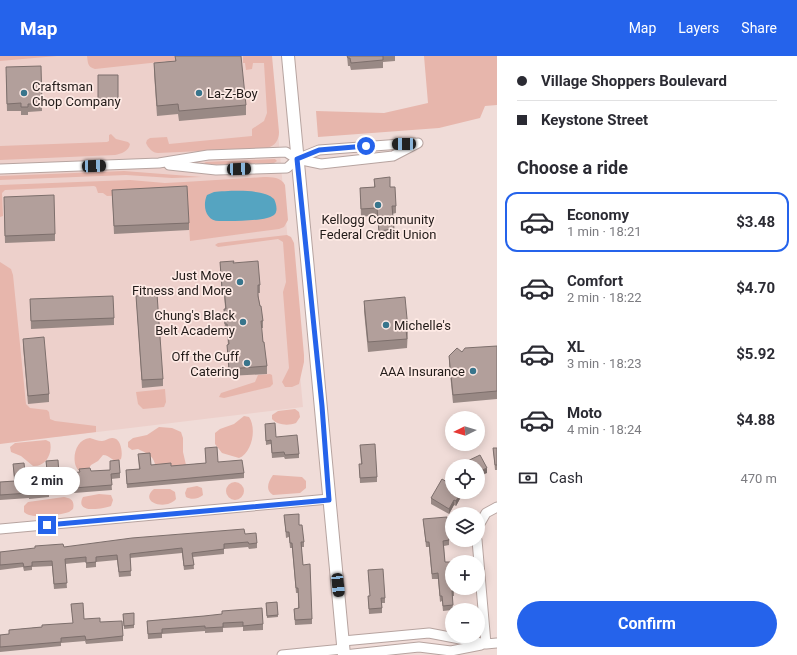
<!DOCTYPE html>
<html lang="en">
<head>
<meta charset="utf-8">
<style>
  body { margin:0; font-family:Roboto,sans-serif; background:#f7f7f7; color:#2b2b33; height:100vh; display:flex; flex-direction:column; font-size:15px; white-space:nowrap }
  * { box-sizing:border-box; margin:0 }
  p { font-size:13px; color:#7c7c81 }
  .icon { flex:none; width:22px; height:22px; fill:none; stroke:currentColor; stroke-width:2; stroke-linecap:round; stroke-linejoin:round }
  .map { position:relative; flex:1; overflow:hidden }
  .drawer { display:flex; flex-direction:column; background:#fff; width:300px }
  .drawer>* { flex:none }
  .banner { display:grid; align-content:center; height:88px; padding:0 20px; background:#fff }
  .needle { width:26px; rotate:265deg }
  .controls { position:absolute; left:445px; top:355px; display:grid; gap:8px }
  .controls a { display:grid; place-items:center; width:40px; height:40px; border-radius:50%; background:#fff; box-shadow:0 2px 10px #0003; font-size:20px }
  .end { position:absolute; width:18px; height:18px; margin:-9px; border:5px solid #2563eb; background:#fff; box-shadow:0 0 0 2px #fff }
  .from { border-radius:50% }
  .bubble { position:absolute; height:28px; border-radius:14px; background:#fff; box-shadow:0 2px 10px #0003; font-size:13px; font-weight:700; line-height:28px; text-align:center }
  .car { position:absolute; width:12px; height:24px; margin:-12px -6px; border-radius:5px; box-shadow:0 0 3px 1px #0007; background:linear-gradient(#222 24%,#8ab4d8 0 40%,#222 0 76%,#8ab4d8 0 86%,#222 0) }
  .banner b { display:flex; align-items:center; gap:14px; height:38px; font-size:15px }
  .banner b+b { border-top:1px solid #e1e1e2 }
  .banner i { width:10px; height:10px; background:#2b2b33 }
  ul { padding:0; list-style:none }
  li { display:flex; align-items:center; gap:12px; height:60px; margin:0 8px 6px; padding:0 12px; border:2px solid transparent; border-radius:12px }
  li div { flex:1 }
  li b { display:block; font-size:15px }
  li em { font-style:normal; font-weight:700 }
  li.selected { border-color:#2563eb }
  li>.icon { width:36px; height:36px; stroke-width:1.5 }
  h2 { padding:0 20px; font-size:18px; line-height:48px }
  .pay { display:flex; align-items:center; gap:10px; height:44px; padding:0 20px; font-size:15px }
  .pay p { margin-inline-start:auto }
  .cta { display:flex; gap:8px; margin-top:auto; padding:8px 20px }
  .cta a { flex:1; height:46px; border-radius:24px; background:#2563eb; color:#fff; font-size:16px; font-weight:700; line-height:46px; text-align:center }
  header { display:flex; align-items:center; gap:24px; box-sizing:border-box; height:56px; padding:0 20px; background:#2563eb; color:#fff }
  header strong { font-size:19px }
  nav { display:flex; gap:22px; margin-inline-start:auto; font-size:14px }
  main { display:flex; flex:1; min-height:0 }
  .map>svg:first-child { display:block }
</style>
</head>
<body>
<header>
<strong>Map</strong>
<nav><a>Map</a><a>Layers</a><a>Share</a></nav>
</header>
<main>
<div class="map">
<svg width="497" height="599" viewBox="0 0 497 599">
  <rect width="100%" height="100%" fill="#f0dcd8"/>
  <!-- built -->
  <path fill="#edd0cb" d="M0,0h271l32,351 -247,30 -56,-32z"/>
  <!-- green -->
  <path fill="#e7b6ac" d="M0,0h57l-57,5z
    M87,0h128l-120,13c-8,-2 -7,-7 -8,-13z
    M243,0h29l7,76c0,8 -4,14 -12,16l-109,5c-5,0 -10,-5 -12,-10l1,-3 3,-2 17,-1 2,7 83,-8v-7l12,-8 3,-8 -3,-50h-11l-1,6 -6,1 -1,-7h-2z
    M424,0h73v49l-12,1 -5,12 -41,10 -121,9 -2,-26 68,2 44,-10z
    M111,78l5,5 12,3 2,2c-1,7 -9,10 -15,11l-115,5v-14l107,-4 2,-1v-6z
    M275,103l2,2 -3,2 -68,2 -2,-2 2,-1z
    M124,115l78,6 -30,1 -46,-3 -126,5v-4z
    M264,121c8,0 17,0 21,8l3,35 -4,7 -5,2 -89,12 -3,-48 -80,3 -4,-3h-5l-2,-6 -2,-1 -89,4 -3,3 1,23 -3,1v-32l130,-5 35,3 19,-1z
    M287,179l4,2 3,6 10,112v7l-5,22 -7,3h-7l-3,-5 7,-14 -6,-76 3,-10 -3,-40 -5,-3 -60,8 -3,-2 3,-2z
    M0,206l11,7 2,6 13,129 4,4 17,2 2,2 1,7 5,2 41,5v6l-96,12z
    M270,318l2,1 1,9 -3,3 -46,11 -5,-1 2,-4 34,-11 3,-7z
    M165,333l1,13 -2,5 -21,2 -5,-5 -2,-12z
    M295,353l4,3 1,5 -4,6c-8,3 -19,2 -24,-4v-4l6,-4z
    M244,360l5,1c8,11 3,36 -10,41l-17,-5 -7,-9v-11l5,-4 14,-5z
    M159,371l13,1 9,4 2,6v14l3,13 -8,3 -6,-2 -13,1 -4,-3c-2,-9 -9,-11 -17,-15l-6,1 -4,-3v-5l5,-4 14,-3z
    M90,382c4,1 8,3 12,3 4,0 6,-3 10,-3 9,-1 11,15 9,21l-3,2c-7,0 -8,-6 -15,-6l-5,6 -7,4 -3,5 -7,2c-11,-5 -8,-33 9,-34z
    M46,384l4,2c3,12 -5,25 -17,24l-12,-10 -10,-4 -1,-5 5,-4z
    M273,419l29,2 4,4v7l-6,5 -27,2c-8,-5 -5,-13 0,-20z
    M226 435a9 9 0 1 1 18 0a9 9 0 1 1-18 0Z
    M197,430l5,2 1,7c-4,4 -12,5 -17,2l-1,-4 2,-5z
    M154,433h16l5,3 1,7c-10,12 -38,3 -22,-10z
    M99,438l12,1 2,5 -2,6c-8,3 -37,8 -28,-9z
    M64,441c7,1 11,4 9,12l-4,3c-10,3 -38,8 -45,0v-6l4,-4z"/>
  <!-- water -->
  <path fill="#55a4c1" d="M214,136c14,-1 50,-4 60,7 2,4 4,11 1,15 -7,8 -45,7 -56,7 -13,0 -17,-15 -12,-26z"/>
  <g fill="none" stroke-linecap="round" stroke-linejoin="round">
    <!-- street casing -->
    <g stroke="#b7a4a0" stroke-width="11">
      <path id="street" d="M169,109l47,5 71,-2 10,-9 22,-9 96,-7
        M0,113l159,-6 49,-8 78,-3 11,7 24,5 72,-8 25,-13
        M478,471l8,-14 11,-6
        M0,473l329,-30
        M477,484l9,104
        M343,585l86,-8 57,11 11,-1
        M282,599l61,-6
        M344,599l75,-8 32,4 30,-6"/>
    </g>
    <!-- secondary casing -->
    <g stroke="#b7a4a0" stroke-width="14">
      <path id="secondary" d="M288,0l56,599"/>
    </g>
    <!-- street -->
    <use href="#street" stroke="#fff" stroke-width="9"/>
    <!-- secondary -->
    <use href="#secondary" stroke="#fff" stroke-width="12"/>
  </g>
  <!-- wall -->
  <path fill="#998985" d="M175,0l71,49v10l-67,6 -1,-7 -21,2 -3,-43v-10l21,-2z
    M347,0h48v5l-12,1v6l-32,2 -1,-4h-2z
    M6,19l36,29v7l-14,1v3h-7v-4h-14z
    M98,19h20v32h-20z
    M374,123l16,8 6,19v7l-4,1 2,23 -15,1 -2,-23 -16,2 -1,-29 14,-1z
    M112,134l77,33v7l-75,4z
    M4,149l51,29v7l-50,2z
    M220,206l14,1 26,22v8h-2l2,13 3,15v7h-2l2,14 4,24v8l-38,2 -2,-24v-7h1l-1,-13h-2l-1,-23h1v-3l-1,-10h-2l-2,-26z
    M136,240l27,83v7l-21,2z
    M30,243l84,19v7l-83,4z
    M364,245l44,28 -1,19 -39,4 -4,-41z
    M23,283l26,55v8l-21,2 -5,-58z
    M497,290v53l-44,4 -4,-39v-8l13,-4z
    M265,368l11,13 23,17v4l-14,1 -1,-2 -12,1 -1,-14 -5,1z
    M360,389l17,32v5l-17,1 -1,-19h2z
    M205,392l13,14 26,11v5l-117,10 -1,-18 13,-1 -1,-15 13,11 20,1 35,-3z
    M493,392h4v22h-2z
    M46,405l13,13 51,-4v-9l10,12v5l-9,1 1,11 -63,5v2l-20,2v-1l-29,2v-18l14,-1 -1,-17 12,8 22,-2z
    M462,436v3l-6,11 -2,-1 -5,9 -18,-10v-6z
    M284,459l15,10 5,17v5h-3l2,18 9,54v5l-17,1 -1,-16 4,-1v-15h-2l-4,-45h-2l-1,-11 -3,1z
    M423,463l26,21v5l-5,1 1,16 9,29v5h-2l1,14h-1l-9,1 -1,-10 -2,1 -2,-23h-6l-3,-32h-3z
    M245,478l12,9v5l-8,1 -1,-2 -24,2v5l-31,3 1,12 -10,1 -2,-17 -52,5 1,18 -12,1 -2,-17 -21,2v5l-10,1v-6l-21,2 2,24 -13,1 -2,-23 -20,1v3l-8,1 -1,-4 -23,3v-18z
    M368,514l17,28v5h-3v10l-13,1 -1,-18h2z
    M277,546l1,15 -11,1 -1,-15z
    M71,548l13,15 16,3 23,14v5l-37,3 -1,-3 -24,2v3l-61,6v-17l9,-1v-4l33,-3 31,-4z
    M134,557v15l-10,1 -1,-15z
    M204,560l59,8v6l-20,1v-4l-20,1v4l-18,1v-2l-43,3v4l-14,1 -1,-18z"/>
  <!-- shaded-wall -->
  <path fill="#7d6f6c" d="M487,412v5l-9,4v-5z
    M461,436h1v3l-6,11v-5z
    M454,444v5l-5,9v-5z"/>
  <!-- building -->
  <path fill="#b29f9b" stroke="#7d6f6c" d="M175,0h66l5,49 -67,6 -1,-7 -21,2 -3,-43 22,-2z
    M347,0h36v4l-32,3 -1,-5h-2z
    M41,10l1,38h-14v3h-7v-4l-14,1 -1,-37z
    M98,19h20v24l-20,1z
    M390,121v10h5l1,19h-4l2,23 -15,2 -2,-23 -16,1 -1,-21 15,-1 -1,-8z
    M187,130l2,37 -75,3 -2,-36z
    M54,139l1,39 -50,2 -1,-39z
    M234,205l-1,2 25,-2 2,24h-2v11l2,10h1l2,15h-2l1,10 1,11h1l3,24 -38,3 -2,-24 2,-1 -2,-20h-2l-1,-15h2l-1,-11 -1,-10h-2l-2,-26z
    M157,238l6,85 -21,1 -6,-84z
    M113,240l1,22 -83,3 -1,-22z
    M405,241l3,32h-2l1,10 -39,3 -4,-41z
    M44,281l5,57 -21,2 -5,-57z
    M497,290v45l-44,4 -4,-39 8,-8 5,4 3,-4z
    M275,367l1,14 21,-2 2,19 -14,1 -1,-3 -12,1 -1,-13 -5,1 -1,-17z
    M375,388l2,33 -17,1 -1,-14h3l-2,-19z
    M217,391l1,15 24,-2 2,13 -117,11 -1,-14 14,-1 -2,-15 12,-1 1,12 20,-2v3l35,-3 -1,-15z
    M493,392h4v17h-2z
    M480,399l7,13 -9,4v-6h-21z
    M58,404l1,14 21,-2 -1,-3 11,-1 1,3 19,-1v-9l9,-1 1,13 -9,1 1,11 -63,5v2l-20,2v-1l-29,2v-13l15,-1 -2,-17 11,-1 1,9 22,-2 -1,-9z
    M442,423l10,6v7h9l-5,9 -2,-1 -5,9 -18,-11z
    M299,458v11h3l2,17h-3l2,23 7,-1 2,55 -17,1 -1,-11 5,-1 -1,-20h-2l-4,-45h-2l-1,-11h-3l-2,-17z
    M447,461l2,23 -6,1 2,21h6l1,26h2v3h-2l1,14 -10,1 -1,-10h-2l-2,-23 -6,1 -3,-32h-3l-3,-23z
    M244,473l1,5 11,-1 1,10 -8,1 -1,-2 -24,2v5l-32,4 2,12 -10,1 -2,-18 -52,6 1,17 -12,1 -2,-17 -21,2v5l-10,1v-6l-21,2 2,24 -13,1 -2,-23 -20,1v4l-8,1 -1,-4 -23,2v-13l35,-4v-2l28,-2 1,3 68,-9z
    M383,513l2,29h-4l1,10 -13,1 -1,-13h2l-2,-26z
    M277,546l1,13 -11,1 -1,-13z
    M83,547l1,16 16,-1v4l22,-1 1,15 -37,4 -1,-4 -24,2v4l-61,5v-12l9,-1v-4l33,-3v-2l31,-2 -2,-19z
    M262,552l1,16 -20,2v-4l-20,1v4l-18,1v-2l-43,3v4l-14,1 -1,-13 57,-5 18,-2v-3z
    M134,557v12l-10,1 -1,-12z"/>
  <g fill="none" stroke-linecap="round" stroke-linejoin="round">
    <!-- route -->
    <path stroke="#2563eb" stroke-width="5" d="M47,469l282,-25 -7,-94 -25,-247 22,-9 47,-4"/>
  </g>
  <!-- markers -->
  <g fill="#38758c" stroke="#feeae5" stroke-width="1.5">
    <circle cx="24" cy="37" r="4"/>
    <circle cx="199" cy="37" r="4"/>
    <circle cx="378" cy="149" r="4"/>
    <circle cx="240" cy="226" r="4"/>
    <circle cx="243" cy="266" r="4"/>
    <circle cx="386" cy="269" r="4"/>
    <circle cx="247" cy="307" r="4"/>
    <circle cx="473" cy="315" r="4"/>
  </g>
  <g text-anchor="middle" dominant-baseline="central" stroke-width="3.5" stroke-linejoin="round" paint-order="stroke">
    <!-- poi labels -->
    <g font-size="13" fill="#221b19" stroke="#feeae5" text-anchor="end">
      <text x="32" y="30" text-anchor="start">Craftsman<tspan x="32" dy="15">Chop Company</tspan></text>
      <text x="207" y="37" text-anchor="start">La-Z-Boy</text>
      <text x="378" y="163" text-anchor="middle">Kellogg Community<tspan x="378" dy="15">Federal Credit Union</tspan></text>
      <text x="232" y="219">Just Move<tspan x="232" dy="15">Fitness and More</tspan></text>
      <text x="235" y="259">Chung's Black<tspan x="235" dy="15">Belt Academy</tspan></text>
      <text x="394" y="269" text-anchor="start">Michelle's</text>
      <text x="239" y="300">Off the Cuff<tspan x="239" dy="15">Catering</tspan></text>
      <text x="465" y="315">AAA Insurance</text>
    </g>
  </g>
</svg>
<div class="controls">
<a><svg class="needle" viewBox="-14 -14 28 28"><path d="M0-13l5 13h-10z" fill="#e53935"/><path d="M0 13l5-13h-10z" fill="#7c7c81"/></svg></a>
<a><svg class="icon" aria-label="locate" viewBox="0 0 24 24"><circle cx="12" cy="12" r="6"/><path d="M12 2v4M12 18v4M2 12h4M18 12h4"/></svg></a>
<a><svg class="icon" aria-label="layers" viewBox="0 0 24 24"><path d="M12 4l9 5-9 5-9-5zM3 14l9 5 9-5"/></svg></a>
<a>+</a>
<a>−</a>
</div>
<i class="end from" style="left:366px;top:90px"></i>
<i class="end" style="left:47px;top:469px"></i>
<div class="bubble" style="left:14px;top:411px;width:66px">2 min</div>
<i class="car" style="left:404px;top:88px;rotate:269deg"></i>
<i class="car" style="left:94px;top:110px;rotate:88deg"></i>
<i class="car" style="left:239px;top:113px;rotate:88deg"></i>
<i class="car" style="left:338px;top:529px;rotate:174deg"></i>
</div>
<section class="drawer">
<div class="banner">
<b><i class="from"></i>Village Shoppers Boulevard</b>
<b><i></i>Keystone Street</b>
</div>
<h2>Choose a ride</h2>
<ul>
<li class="selected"><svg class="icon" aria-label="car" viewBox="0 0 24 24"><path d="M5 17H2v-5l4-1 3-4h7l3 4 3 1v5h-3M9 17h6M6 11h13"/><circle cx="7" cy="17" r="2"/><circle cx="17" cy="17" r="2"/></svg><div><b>Economy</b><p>1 min · 18:21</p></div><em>$3.48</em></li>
<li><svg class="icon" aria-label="car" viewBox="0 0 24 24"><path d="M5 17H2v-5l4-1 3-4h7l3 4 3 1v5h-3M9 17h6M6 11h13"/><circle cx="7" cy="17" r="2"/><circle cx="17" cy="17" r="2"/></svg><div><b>Comfort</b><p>2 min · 18:22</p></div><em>$4.70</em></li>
<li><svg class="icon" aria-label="car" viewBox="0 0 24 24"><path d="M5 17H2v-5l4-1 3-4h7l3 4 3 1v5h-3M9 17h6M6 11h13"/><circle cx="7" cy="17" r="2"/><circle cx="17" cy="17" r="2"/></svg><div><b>XL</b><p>3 min · 18:23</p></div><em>$5.92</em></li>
<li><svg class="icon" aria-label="car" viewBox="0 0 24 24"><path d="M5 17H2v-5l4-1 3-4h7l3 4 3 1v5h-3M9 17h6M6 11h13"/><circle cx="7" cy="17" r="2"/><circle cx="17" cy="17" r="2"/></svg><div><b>Moto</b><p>4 min · 18:24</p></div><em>$4.88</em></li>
</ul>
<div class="pay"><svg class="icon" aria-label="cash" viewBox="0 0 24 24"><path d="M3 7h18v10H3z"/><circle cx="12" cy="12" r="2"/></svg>Cash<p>470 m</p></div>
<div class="cta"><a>Confirm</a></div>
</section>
</main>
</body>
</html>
